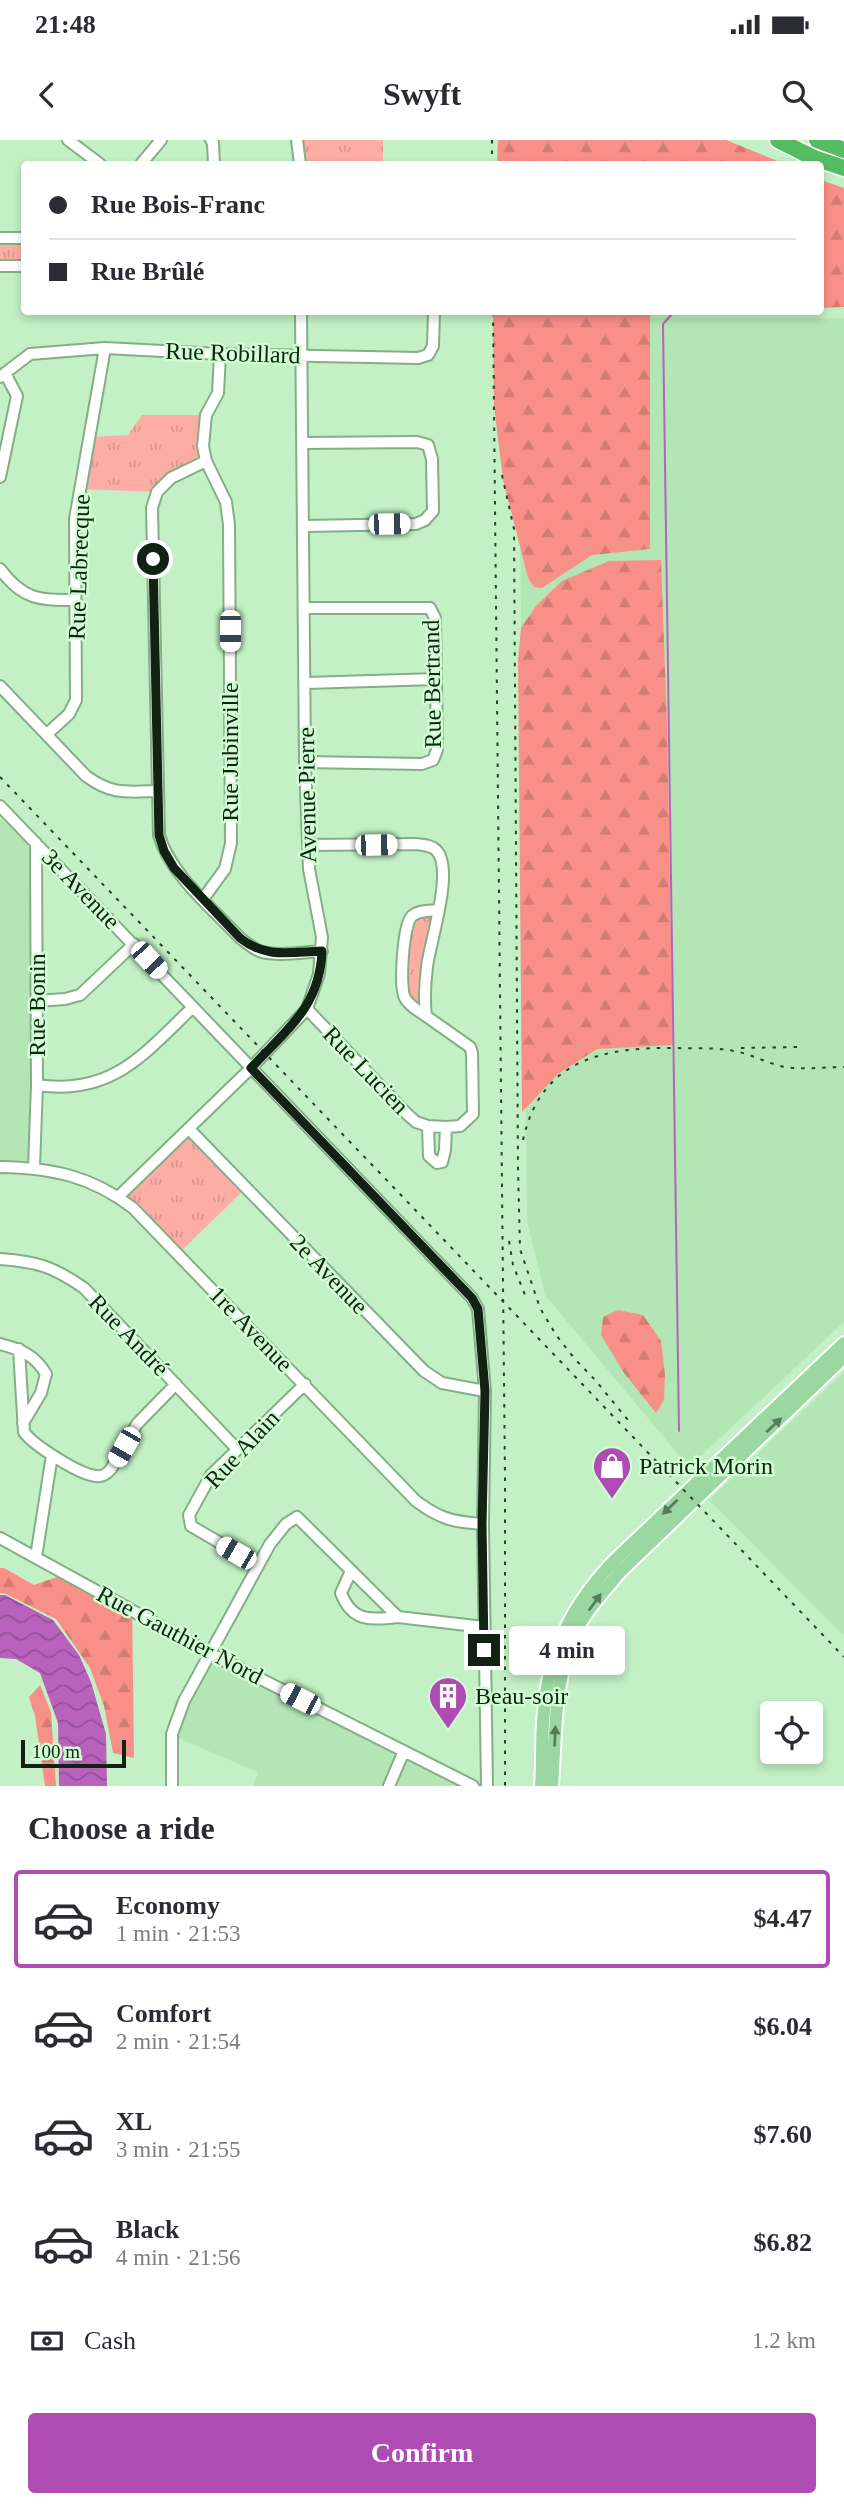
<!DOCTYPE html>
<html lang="en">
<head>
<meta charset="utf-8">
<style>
  body { margin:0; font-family:Georgia,serif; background:#f2f2f3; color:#2b2b33; height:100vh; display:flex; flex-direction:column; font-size:26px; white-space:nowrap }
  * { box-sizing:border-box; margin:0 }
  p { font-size:23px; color:#7c7c81 }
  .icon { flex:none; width:38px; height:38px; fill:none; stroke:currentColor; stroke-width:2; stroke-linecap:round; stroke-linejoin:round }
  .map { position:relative; height:1646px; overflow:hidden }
  .panel { display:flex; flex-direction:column; background:#fff; flex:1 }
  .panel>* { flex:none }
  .top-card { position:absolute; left:21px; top:21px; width:803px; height:154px; border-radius:7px; box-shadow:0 4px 10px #0003; display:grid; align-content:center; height:154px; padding:0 28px; background:#fff }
  .fabs { position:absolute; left:760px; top:1561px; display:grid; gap:14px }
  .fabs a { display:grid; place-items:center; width:63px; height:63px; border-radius:7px; background:#fff; box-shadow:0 4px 10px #0003; font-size:35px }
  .scale { position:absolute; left:21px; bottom:18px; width:105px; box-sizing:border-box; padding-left:7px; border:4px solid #112112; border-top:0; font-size:19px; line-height:24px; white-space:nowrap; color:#112112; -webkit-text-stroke:5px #d0fed2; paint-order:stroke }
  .end { position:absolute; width:32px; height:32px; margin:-16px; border:9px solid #112112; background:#fff; box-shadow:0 0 0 4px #fff }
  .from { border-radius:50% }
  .bubble { position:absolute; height:49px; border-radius:7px; background:#fff; box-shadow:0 4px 10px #0003; font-size:23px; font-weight:700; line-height:49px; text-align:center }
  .car { position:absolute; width:21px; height:42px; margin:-21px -10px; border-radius:9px; box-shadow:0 0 5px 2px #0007; background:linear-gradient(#fff 24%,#345 0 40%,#fff 0 76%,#345 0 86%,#fff 0) }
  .top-card b { display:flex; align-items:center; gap:24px; height:66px; font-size:26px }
  .top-card b+b { border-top:2px solid #e1e1e2 }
  .top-card i { width:18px; height:18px; background:#2b2b33 }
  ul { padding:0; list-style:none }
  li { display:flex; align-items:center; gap:21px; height:98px; margin:0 14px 10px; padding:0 14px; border:4px solid transparent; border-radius:7px }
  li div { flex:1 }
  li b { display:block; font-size:26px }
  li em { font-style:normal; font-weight:700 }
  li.selected { border-color:#af4cb3 }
  li>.icon { width:63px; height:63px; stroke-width:1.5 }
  h2 { padding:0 28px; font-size:32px; line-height:84px }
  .pay { display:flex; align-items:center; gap:18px; height:77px; padding:0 28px; font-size:26px }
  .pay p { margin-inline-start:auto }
  .action { display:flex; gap:14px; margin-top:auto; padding:14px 28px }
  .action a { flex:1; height:80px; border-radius:7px; background:#af4cb3; color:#fff; font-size:28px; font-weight:700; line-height:80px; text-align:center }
  .status { display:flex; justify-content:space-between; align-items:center; height:49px; padding:0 35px; background:#fff; direction:ltr }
  .status svg { height:19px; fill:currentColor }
  header { display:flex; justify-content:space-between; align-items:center; height:91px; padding:0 28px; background:#fff; font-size:32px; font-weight:700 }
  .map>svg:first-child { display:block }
</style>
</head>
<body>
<div class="status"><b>21:48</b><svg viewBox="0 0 49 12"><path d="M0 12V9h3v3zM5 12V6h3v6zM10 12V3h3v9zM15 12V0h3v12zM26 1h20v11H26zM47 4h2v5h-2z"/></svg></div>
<header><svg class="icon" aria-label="back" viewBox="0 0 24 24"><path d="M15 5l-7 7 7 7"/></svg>Swyft<svg class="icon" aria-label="search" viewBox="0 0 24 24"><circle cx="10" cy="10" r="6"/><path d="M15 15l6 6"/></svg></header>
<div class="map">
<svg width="844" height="1646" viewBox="0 0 844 1646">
  <defs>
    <pattern id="forest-firs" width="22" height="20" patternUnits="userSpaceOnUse" patternTransform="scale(1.75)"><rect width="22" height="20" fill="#f99087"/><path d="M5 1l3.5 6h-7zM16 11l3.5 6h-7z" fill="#d47c74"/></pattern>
    <pattern id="park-tufts" width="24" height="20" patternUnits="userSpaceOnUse" patternTransform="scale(1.75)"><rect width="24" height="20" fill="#feada5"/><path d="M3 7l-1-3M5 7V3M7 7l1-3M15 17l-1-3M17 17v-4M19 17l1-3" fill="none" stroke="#d9958d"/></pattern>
    <pattern id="water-waves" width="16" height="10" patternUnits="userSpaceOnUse" patternTransform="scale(1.75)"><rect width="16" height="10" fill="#b962bd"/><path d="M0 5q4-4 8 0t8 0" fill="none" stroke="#955098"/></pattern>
  </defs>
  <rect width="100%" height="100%" fill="#c3f0c5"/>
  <!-- built -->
  <path fill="#b3e5b5" d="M518,178h326v1004l-155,145 -144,-172 -18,-74z
    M0,679l13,8 15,17 4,113 2,210h-34z
    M844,1232v264l-135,-136z
    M214,1518l184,95 60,33h-204l4,-14 -82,-35 7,-23z"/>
  <!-- forest -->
  <path fill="url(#forest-firs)" d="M498,0h228l59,24h-288z
    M821,40l23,8v119l-23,1z
    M493,172h157v237l-58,6 -50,33 -8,-1 -6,-9 -25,-98 -9,-75z
    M661,420l6,163 6,322 -76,4 -39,25 -36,38 -4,-452 3,-32 15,-22 26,-25 47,-20z
    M618,1170l25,5 18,26 4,34 -1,25 -8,13 -32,-40 -23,-38 2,-18z
    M0,1428h4l30,17 40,-14 58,31 2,156 -21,-5 -9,-47 -14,-38 -34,-49 -50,-25 -6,-1z
    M40,1545l11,27 5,74h-11l-10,-70 -6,-19z"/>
  <!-- park -->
  <path fill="url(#park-tufts)" d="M302,0h81v24h-79z
    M0,98h24v28h-24z
    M142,275h64v46l-49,31 -77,-3 9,-52 39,-2z
    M438,770l-12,106 -21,-16 -2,-16 10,-69z
    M189,989l60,56 -71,69 -60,-57z"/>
  <!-- water -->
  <path fill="url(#water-waves)" d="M0,1455h5l48,25 26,35 12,27 15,52 1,52h-48l-1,-63 -18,-50 -24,-14 -16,-1z"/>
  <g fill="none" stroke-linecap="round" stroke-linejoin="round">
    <!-- stream -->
    <path stroke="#b962bd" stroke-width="2" d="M674,172l-11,12 16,1107"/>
    <!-- minor casing -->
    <g stroke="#84af86" stroke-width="14">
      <path id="minor" d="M68,0l32,24
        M211,0l2,3 1,21
        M297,0l3,24
        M141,24l20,-24
        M0,98h24
        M0,126h24
        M0,237l30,-23 75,-6 115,6 198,4 10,-3 5,-9 1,-34
        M303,303l114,-1 11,3 4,14 1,52 -8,9 -9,4 -111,2
        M206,321l-35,17 -14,14 -5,16 7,327c11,39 53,73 81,103 6,4 12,10 19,13 18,6 44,1 63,0
        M0,337l17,-81 -12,-23
        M0,429c23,31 39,31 75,31
        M304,468h126l5,10 2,132 -4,10 -11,4 -117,-2
        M306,543l130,-4
        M0,546l86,90c26,19 40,16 71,15
        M47,594l22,-20 7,-14 -1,-181 30,-171
        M0,666l472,492 6,11 7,82 -2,133 4,262
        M308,705l108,-1c7,1 15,1 20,6 19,19 -6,91 -9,117 -2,16 -3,32 -1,49l44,31 2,6 1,61 -13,12 -14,1
        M203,759l22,-30 6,-26 -2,-318 -3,-23 -20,-41 -3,-15 3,-31 12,-22 2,-39
        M37,861l28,-2 15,-4 54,-51
        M307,869l100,105 9,8 12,4 1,30 8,7 5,-1 3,-12 1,-23 -18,-1
        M426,876c-7,-5 -17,-10 -21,-18 -6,-10 -2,-74 7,-82 7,-6 17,-5 26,-6
        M37,945c75,11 107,-31 156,-78
        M189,989l235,242 18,12 43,8
        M0,1027c53,1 91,9 133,41l283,293c24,18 37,21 67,23
        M34,1027l3,-82 -1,-242
        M118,1057l133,-129 56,-59 12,-35 3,-37 -13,-68 -4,-107 -4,-450
        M0,1119c38,3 52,7 84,29l153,161
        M0,1204c20,5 35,11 46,30l-5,19 -18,30
        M19,1209l5,83c9,13 56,43 72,44 7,1 11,-2 15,-7l26,-45 39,-40
        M0,1398l211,116 262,132
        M36,1417l16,-102
        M258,1425l-67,-39 -2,-11 22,-40 94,-91
        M351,1431l-10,22c11,29 29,27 57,24
        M172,1646v-52l12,-33 86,-157 16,-20 11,-7 101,100 86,10
        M389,1646l15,-35"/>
    </g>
    <!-- major casing -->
    <g stroke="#fff" stroke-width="16">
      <path id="major" d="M541,1646c2,-25 0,-50 3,-75 5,-62 30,-109 72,-152l228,-216
        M552,1646c4,-54 1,-110 26,-159 11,-21 28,-38 43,-56l223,-214"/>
    </g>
    <!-- highway casing -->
    <g stroke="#fff" stroke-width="19">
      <path id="highway" d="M778,0l36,18 30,10
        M817,0l27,10"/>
    </g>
    <!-- minor -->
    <use href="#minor" stroke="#fff" stroke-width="10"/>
    <!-- major -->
    <use href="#major" stroke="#9ad7a1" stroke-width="12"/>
    <!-- highway -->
    <use href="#highway" stroke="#56bc62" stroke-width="16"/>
    <!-- rail -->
    <path stroke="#2b402c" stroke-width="2" stroke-dasharray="3.5 7" stroke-linecap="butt" d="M492,0v24
      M493,172l12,1166v308
      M502,335l12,54 4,639 2,81 20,59 16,27 18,23 22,23 36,44
      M0,637l844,880
      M741,908l58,-1
      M523,1000c18,-81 80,-93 153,-92 19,1 39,-1 58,3 18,3 34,13 51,16 20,3 40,0 59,0
      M509,1101l4,24 12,30"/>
  </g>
  <!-- one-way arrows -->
  <defs><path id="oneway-solid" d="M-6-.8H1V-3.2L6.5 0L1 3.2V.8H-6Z" transform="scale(1.75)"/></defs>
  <g fill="#567c5a">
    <use href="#oneway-solid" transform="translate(774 1285) rotate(-43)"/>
    <use href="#oneway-solid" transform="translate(670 1367) rotate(136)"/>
    <use href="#oneway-solid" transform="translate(595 1462) rotate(-54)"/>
    <use href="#oneway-solid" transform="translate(555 1596) rotate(-88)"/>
  </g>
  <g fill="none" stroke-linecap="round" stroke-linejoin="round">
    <!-- route -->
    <path stroke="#112112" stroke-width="9" d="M153,419l6,276 5,16 10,17 66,70c27,21 49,14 82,13 -2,56 -36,79 -71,117l221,230 6,11 7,82 -3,133 2,126"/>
  </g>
  <!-- icons -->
  <defs>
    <g id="shop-pin" transform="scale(2.0125)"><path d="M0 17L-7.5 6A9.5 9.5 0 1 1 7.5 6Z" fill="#af4cb3" stroke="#d0fed2"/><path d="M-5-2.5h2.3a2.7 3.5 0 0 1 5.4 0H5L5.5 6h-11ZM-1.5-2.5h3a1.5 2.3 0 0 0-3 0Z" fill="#fff"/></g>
    <g id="building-pin" transform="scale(2.0125)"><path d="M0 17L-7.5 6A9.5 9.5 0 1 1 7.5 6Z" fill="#af4cb3" stroke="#d0fed2"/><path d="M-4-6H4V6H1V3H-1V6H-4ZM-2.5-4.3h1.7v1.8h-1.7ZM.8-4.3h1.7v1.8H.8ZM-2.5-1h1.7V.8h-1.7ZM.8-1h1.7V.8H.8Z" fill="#fff"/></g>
  </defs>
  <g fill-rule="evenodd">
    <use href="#shop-pin" x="612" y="1326"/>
    <use href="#building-pin" x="448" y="1556"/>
  </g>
  <g text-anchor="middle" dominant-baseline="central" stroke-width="5" stroke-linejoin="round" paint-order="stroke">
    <!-- street labels -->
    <g font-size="24" fill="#112112" stroke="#d0fed2">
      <text transform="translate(233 213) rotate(2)">Rue Robillard</text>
      <text transform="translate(79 427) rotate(-88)">Rue Labrecque</text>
      <text transform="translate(432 544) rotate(-91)">Rue Bertrand</text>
      <text transform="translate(230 612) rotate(-90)">Rue Jubinville</text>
      <text transform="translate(307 655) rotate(-91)">Avenue Pierre</text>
      <text transform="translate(81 749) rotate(46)">3e Avenue</text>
      <text transform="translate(37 865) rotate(-90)">Rue Bonin</text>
      <text transform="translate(366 930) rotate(46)">Rue Lucien</text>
      <text transform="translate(329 1134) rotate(46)">2e Avenue</text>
      <text transform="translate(251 1189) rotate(46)">1re Avenue</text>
      <text transform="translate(129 1195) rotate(46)">Rue André</text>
      <text transform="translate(242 1309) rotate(-47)">Rue Alain</text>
      <text transform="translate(180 1495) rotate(28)">Rue Gauthier Nord</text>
    </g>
    <!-- poi labels -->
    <g font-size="24" fill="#112112" stroke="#d0fed2" text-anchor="start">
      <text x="639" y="1326">Patrick Morin</text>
      <text x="475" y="1556">Beau-soir</text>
    </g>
  </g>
</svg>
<div class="fabs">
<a><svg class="icon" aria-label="locate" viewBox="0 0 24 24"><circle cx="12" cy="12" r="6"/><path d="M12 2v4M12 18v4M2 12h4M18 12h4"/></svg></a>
</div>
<div class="scale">100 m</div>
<i class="end from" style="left:153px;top:419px"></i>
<i class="end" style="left:484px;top:1510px"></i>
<div class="bubble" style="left:509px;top:1486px;width:116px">4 min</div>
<i class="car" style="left:389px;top:384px;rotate:89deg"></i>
<i class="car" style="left:230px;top:491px;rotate:180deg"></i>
<i class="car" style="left:376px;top:705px;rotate:89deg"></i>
<i class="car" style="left:149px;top:820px;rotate:137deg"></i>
<i class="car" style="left:124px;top:1307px;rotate:210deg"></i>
<i class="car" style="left:236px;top:1413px;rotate:300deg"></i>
<i class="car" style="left:300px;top:1559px;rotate:297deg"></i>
<div class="top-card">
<b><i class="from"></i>Rue Bois-Franc</b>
<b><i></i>Rue Brûlé</b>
</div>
</div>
<section class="panel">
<h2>Choose a ride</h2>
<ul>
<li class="selected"><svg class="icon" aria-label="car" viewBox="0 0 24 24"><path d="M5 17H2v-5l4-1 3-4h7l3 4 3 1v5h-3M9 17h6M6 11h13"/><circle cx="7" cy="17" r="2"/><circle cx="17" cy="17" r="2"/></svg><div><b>Economy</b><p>1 min · 21:53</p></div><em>$4.47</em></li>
<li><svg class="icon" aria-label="car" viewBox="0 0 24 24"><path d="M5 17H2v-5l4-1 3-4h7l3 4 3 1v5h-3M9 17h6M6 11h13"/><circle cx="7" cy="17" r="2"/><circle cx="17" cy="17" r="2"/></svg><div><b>Comfort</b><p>2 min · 21:54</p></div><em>$6.04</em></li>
<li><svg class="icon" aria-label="car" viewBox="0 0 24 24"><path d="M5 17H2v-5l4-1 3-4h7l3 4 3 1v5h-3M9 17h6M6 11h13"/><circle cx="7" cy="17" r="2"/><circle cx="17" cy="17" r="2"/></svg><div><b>XL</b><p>3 min · 21:55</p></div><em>$7.60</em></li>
<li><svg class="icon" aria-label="car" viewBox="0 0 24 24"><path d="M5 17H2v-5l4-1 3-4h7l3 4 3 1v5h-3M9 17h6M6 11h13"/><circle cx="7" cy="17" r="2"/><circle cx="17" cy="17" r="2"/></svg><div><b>Black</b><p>4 min · 21:56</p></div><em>$6.82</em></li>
</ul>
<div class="pay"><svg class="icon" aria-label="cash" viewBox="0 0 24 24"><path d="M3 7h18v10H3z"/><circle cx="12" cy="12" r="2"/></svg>Cash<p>1.2 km</p></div>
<div class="action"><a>Confirm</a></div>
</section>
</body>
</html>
